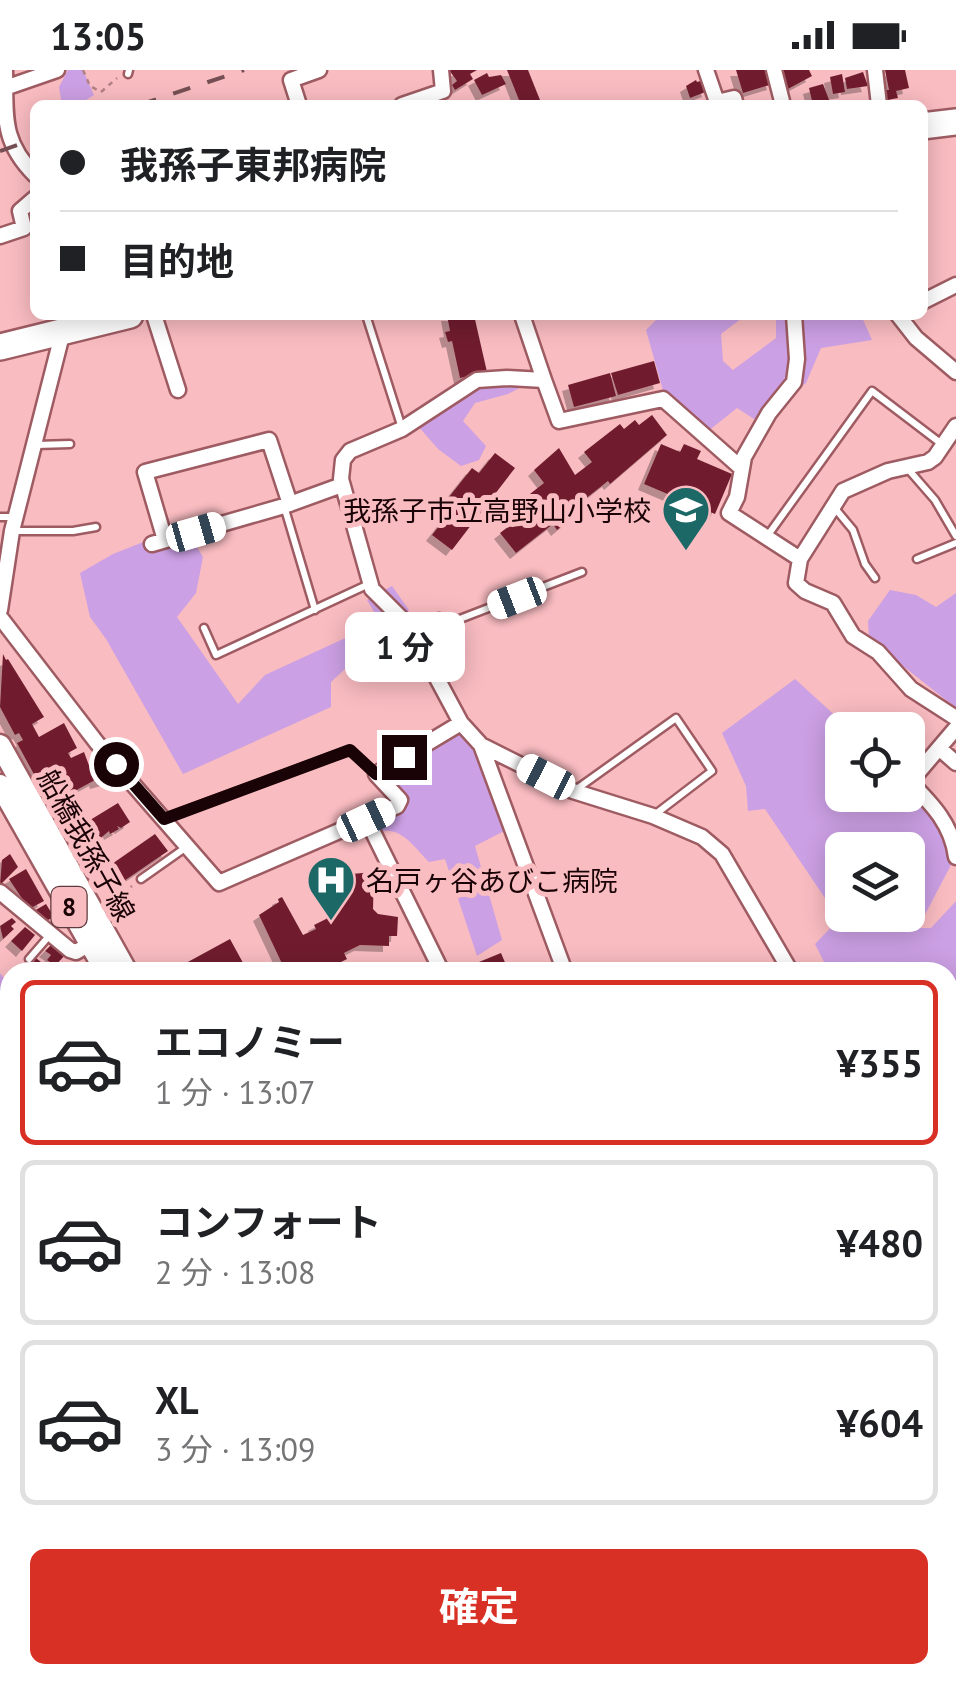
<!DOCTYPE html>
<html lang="ja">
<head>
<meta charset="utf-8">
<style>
  body { margin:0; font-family:"PT Sans","Noto Sans JP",sans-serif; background:#f6f6f6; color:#202124; height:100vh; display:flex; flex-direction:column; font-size:38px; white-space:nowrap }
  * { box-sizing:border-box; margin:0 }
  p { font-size:32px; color:#757577 }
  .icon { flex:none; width:55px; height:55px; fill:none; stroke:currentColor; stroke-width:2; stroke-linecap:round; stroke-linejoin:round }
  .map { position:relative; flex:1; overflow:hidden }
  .side { position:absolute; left:0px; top:892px; width:958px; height:722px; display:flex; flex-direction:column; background:#fff; border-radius:30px 30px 0 0; box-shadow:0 5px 25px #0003 }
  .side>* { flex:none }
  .banner { position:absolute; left:30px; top:30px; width:898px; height:220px; border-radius:15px; box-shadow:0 5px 25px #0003; display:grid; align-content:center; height:220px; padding:0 30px; background:#fff }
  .controls { position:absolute; left:825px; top:642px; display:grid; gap:20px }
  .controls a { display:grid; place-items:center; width:100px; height:100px; border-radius:15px; background:#fff; box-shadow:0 5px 25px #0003; font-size:50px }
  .end { position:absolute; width:45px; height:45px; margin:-22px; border:12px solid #1a0306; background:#fff; box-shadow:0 0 0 5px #fff }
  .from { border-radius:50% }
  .bubble { position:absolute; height:70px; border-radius:15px; background:#fff; box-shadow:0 5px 25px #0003; font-size:32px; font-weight:700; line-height:70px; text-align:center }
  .car { position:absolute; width:30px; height:60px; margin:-30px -15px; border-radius:12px; box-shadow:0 0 8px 2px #0007; background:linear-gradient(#fff 24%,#345 0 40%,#fff 0 76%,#345 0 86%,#fff 0) }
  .banner b { display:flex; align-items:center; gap:35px; height:95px; font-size:38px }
  .banner b+b { border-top:2px solid #e0e0e0 }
  .banner i { width:25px; height:25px; background:#202124 }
  ul { padding:18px 0 0; list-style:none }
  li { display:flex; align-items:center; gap:30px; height:165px; margin:0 20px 15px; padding:0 10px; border:5px solid #e0e0e0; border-radius:15px }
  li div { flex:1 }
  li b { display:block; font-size:38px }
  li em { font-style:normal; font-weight:700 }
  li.active { border-color:#d93025 }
  li>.icon { width:90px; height:90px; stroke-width:1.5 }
  .primary-button { display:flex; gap:20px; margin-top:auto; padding:20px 30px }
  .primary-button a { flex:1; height:115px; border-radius:15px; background:#d93025; color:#fff; font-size:40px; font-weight:700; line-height:115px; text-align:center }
  .status { display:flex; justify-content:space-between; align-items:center; height:70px; padding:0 50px; background:#fff; direction:ltr }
  .status svg { height:28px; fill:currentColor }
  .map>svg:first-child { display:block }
</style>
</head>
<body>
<div class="status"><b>13:05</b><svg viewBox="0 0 49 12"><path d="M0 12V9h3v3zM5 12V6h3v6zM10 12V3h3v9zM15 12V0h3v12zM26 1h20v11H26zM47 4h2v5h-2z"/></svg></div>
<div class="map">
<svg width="956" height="1614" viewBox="0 0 956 1614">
  <defs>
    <filter id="shadow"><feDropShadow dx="-6" dy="6" stdDeviation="0" flood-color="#0004"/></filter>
  </defs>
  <rect width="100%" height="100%" fill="#f9bcc1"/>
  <!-- green -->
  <path fill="#cca0e4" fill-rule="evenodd" d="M68,0h15l11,25 -13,8 -19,2 -3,-18z
    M661,245h85l-25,19 2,27 10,9 43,-32v-23h85l11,25 -51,8 -15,35 -52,36 -17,-11 -30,24 -43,-38 -18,-64z
    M529,313l-21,11 -33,9 -12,18 23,25 -7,14 -18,6 -23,-17 -20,-23 58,-42z
    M184,456l19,31 -7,36 -19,24 61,87 27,-29 115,-53 -13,-22 25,-14 17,24 -78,72v25l-148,67 -77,-135 -16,-22 -10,-44 33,-19z
    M890,520l26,5 20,12 20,-14v115l-87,-69 -1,-18z
    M795,609l56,51h-9v65h66v-8l39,50 5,26 -34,65h13l25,-27v136l-8,9v-74h-119l-14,-28 24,-25 -74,-110 -17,2 -2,-25 -24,-53zM842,780h66v65h-66z
    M458,659l21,23 31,76 -35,18 27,94 -25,16 -32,-97 -16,3c-14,-14 -26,-34 -47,-31l-6,-4 2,-6 25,-13 -21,-31z
    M0,903l10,14v191h-10z
    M956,1231v117l-8,-18v-88z
    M948,1401l8,1v212h-382l-34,-9h408z"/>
  <!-- water -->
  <path fill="#1caeab" d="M393,1605h140l15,9h-153z"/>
  <!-- building -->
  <path fill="#6f1f2f" filter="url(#shadow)" d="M449,0h28l-7,4 3,5 -18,11 -3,-5 5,-4z
    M507,0h21l14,35h-21z
    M736,0h33l4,14 -30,9z
    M776,0h33l3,6 -26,14z
    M885,0h20l4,18 -13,3 2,7 -11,2 -2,-10h4z
    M863,2l5,14 -21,3 -2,-11z
    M487,3l2,4 12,-2 5,9 -24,11 -8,-15z
    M842,4l3,18 -12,2 -3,-17z
    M696,10l1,2 7,-2 4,11 -18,7 -4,-12z
    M823,14l8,21h-18l-4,-17z
    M447,245h27l13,57 -27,6 -8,-37 -4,1 -3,-10 5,-1z
    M654,291l6,22 -42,12 -7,-22z
    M610,303l6,23 -42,11 -6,-22z
    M652,345l15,20 -57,49 -2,-3 -33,26 4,5 -22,18 -4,-6 -37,29 -16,-20 29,-22 -8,-10 23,-18 -10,-13 25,-22 16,27 17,-13 -8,-10 36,-28 4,5 11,-9 4,5z
    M661,374l19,8 4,-8 17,7 -4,8 35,15 -17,40 -71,-30z
    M495,383l20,15 -63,82 -20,-15 21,-27 -8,-6 27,-34 7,5z
    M3,584l3,6 2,-1 36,58 -12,7 7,13 25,-14 13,25 -9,5 3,5 13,-6 6,16 8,-4 9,16 -11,3 -1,-3 -22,12 3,6 -10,6 -4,-6 -7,4 -8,-14 -4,3 -26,-48 6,-3 -4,-7 -4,2 -15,-28z
    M118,733l12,19 -9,6 -4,-2 2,3 -9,5 -1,-3 -12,10 -3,-5 -9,5 -8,-13z
    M155,764l13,17 -47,32 -12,-17z
    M10,784l8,13 -18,18 2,-25z
    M339,797h13l-1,7 23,-2 -1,37 5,5 20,3 -1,19h-8v10l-29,-1 -16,8 3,6 -26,13h-35l-27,-57 20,-13 -1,-3 4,-2 21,38 13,-6 -2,-4 18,-9v-15l10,-6 1,-23h-4z
    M26,799l18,32 -15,8 -20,-30z
    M46,834l8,13 -10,5 -10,-11z
    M12,848l4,4 -5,4 3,3 -11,10 -3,-13z
    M25,857l10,8 -13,16 -11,-10z
    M230,869l18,33h-79l17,-9z
    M51,875l14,10 -10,11 -8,-6 4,-5 -6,-4z
    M501,883l8,19h-25l-5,-10z
    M36,888l11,9 -4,5h-15z
    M10,1137v41l-10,2v-42z
    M0,1232h10v53l-10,1z
    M10,1333v31l-10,1v-31z
    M10,1396v22l-10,1v-22z
    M10,1461v36h-3l-3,-35z
    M956,1491v44h-8v-43z"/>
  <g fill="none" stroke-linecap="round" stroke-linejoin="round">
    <!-- lane casing -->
    <g stroke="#9e5b62" stroke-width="11">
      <path id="lane" d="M128,4l1,-4
        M366,245l36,113
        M36,375l34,-1
        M908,399l27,31 21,36
        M284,436l31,104
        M833,436l20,24 12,34 10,14
        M0,447h15
        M13,461h60l23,-4
        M768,465l104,-144 71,54
        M917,489l39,-16
        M204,558l12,27 153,-71
        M414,565l25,-18 13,5 130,-50
        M574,721l102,-73 36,53 -59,45
        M165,748l185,-68 26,24
        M141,809l44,-31
        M29,889l20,-23"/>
    </g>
    <!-- street casing -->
    <g stroke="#9e5b62" stroke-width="19">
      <path id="street" d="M5,0c1,46 -4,71 30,105
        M706,0l11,32 17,-4 2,7
        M774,0l9,35
        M875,0l4,35
        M5,18l52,-18
        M299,35l-8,-25 28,-10
        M402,35l41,-14 -2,-21
        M0,166l24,-8 -4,-17 15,-13
        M922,232l34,-17
        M154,245l24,75
        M522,245l22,65
        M794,245l3,44 -3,23 -25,31 -25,44 -7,40 -8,16 71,46 -4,24 9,8 28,12 20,33 25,16 33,37 45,29
        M898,245l18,23 40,34
        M165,470l-20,-68 124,-32 21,64
        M152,474l132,-38 58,-21
        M800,489l43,-68 45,-20 40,-9 7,-5 21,-31
        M0,540l12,-79 51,-200
        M0,547l97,126 122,140 178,-77 3,-6 -24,-26 85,-51 20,22 92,46 80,25 49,21 20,17 69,118
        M461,653l-52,-97 -37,-37 -31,-110 2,-19 7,-9 52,-22 75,-49 30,-2 37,2 15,41 104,-22 77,68
        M956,658l-46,54c23,23 42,43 46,75
        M481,675l84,227
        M939,678l17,15
        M367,750l75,152
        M0,822l70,58 6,2 19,-11
        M948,1009l8,-3
        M948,1068l8,-2
        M0,1110l10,1
        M948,1133h8"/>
    </g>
    <!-- secondary casing -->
    <g stroke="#9e5b62" stroke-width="25">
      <path id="secondary" d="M0,1210l10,-1
        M948,1390l8,2"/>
    </g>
    <!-- primary casing -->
    <g stroke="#9e5b62" stroke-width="25">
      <path id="primary" d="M0,675l127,227
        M0,715l106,187
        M335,1605l2,9
        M353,1605l2,9"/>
    </g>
    <!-- highway casing -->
    <g stroke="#9e5b62" stroke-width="30">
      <path id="highway" d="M922,56l34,-4
        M0,277l130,-32"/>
    </g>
    <!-- path -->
    <path stroke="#b28185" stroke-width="2.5" stroke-dasharray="5 5" stroke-linecap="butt" d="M83,0l7,16 11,6 16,-14
      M106,834l26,-18
      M948,1589l8,1
      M372,1605l2,9
      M604,1605l35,9
      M823,1605l16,9
      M896,1614l1,-9"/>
    <!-- lane -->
    <use href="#lane" stroke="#fff" stroke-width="6"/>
    <!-- street -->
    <use href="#street" stroke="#fff" stroke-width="14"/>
    <!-- secondary -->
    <use href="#secondary" stroke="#fff" stroke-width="20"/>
    <!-- primary -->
    <use href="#primary" stroke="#fff" stroke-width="20"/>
    <!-- highway -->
    <use href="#highway" stroke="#fff" stroke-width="25"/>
    <!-- rail -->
    <path stroke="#754f53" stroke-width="4" stroke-dasharray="18 18" stroke-linecap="butt" d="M139,35l105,-35
      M0,81l35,-12"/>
  </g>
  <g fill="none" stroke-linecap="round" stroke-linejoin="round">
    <!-- route -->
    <path stroke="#1a0306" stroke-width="12" d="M116,694l48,55 186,-69 26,24 28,-17"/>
  </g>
  <!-- icons -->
  <defs>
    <g id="school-pin" transform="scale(2.5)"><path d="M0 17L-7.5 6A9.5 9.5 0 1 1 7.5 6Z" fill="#1b6867" stroke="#f9bcc1"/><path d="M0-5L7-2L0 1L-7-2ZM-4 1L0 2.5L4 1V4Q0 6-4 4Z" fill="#fff"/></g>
    <g id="hospital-pin" transform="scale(2.5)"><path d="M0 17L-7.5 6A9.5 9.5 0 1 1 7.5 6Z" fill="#1b6867" stroke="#f9bcc1"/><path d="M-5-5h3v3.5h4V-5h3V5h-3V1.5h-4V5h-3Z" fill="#fff"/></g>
  </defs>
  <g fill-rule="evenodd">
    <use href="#school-pin" x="686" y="440"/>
    <use href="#hospital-pin" x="331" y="810"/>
  </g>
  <g text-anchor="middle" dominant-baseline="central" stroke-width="10" stroke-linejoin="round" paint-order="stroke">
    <!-- shield labels -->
    <rect fill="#f9bcc1" stroke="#5d3a3e" stroke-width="2.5" x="51.5" y="817" width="35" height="40" rx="8"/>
    <g font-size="25" font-weight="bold" fill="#1a0306">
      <text x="69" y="837">8</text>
    </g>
    <!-- poi labels -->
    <g font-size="28" fill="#1a0306" stroke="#f9bcc1" text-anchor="end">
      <text x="651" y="440">我孫子市立高野山小学校</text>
      <text x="366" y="810" text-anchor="start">名戸ヶ谷あびこ病院</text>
    </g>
    <!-- street labels -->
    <g font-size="28" fill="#1a0306" stroke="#f9bcc1">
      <text transform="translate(87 775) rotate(61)">船橋我孫子線</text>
    </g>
  </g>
</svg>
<div class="controls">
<a><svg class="icon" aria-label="locate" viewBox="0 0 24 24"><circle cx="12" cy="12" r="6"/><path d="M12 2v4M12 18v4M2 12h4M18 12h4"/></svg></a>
<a><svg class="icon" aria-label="layers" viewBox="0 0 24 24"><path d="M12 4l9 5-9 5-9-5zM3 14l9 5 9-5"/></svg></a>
</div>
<i class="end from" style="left:116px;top:694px"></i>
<i class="end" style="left:404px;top:687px"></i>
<div class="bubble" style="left:345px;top:542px;width:120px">1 分</div>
<i class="car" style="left:196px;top:462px;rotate:74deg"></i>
<i class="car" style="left:517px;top:528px;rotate:249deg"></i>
<i class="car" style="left:546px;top:707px;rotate:297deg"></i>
<i class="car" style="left:366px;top:750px;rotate:65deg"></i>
<div class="banner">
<b><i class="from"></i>我孫子東邦病院</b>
<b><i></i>目的地</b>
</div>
<section class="side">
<ul>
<li class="active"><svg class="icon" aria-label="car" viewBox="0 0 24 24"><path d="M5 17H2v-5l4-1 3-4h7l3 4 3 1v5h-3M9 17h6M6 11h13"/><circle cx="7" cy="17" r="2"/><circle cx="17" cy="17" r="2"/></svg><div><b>エコノミー</b><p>1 分 · 13:07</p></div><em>¥355</em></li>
<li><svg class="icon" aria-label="car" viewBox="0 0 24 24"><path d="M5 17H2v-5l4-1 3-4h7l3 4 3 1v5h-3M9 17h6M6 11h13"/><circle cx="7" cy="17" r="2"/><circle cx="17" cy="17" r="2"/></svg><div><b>コンフォート</b><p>2 分 · 13:08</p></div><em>¥480</em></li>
<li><svg class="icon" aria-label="car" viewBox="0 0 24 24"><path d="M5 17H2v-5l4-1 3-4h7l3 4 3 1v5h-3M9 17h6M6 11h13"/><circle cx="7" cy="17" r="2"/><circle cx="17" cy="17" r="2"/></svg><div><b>XL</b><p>3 分 · 13:09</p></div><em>¥604</em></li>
</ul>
<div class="primary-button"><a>確定</a></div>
</section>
</div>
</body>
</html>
